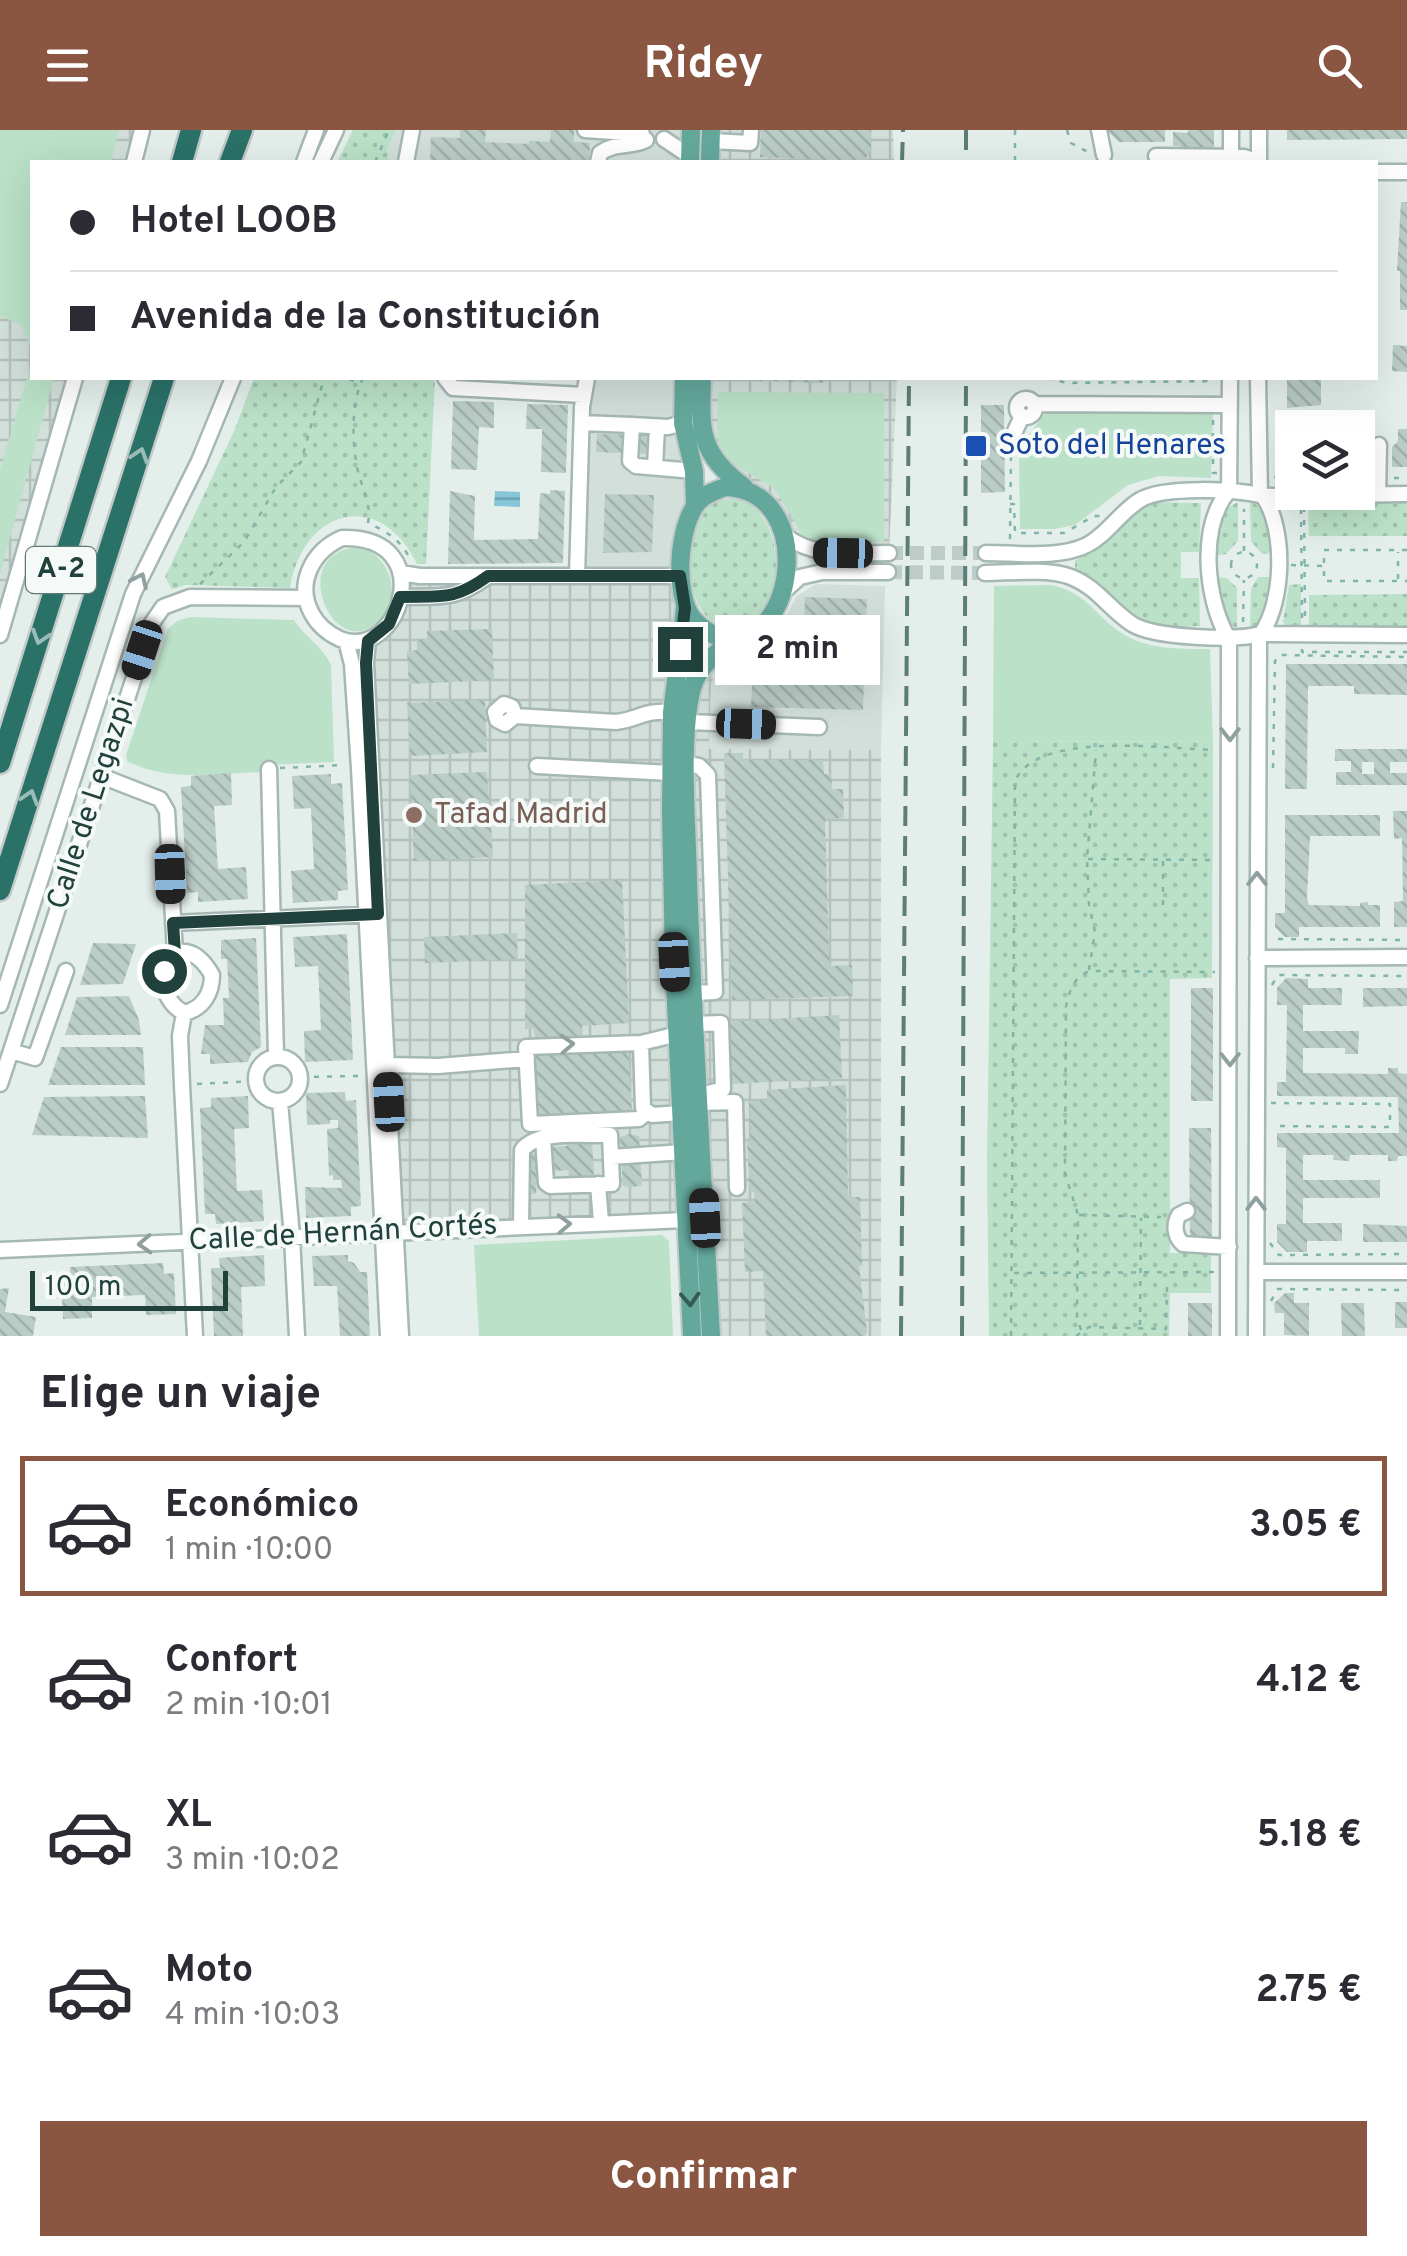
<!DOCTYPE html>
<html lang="es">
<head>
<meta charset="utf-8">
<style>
  body { margin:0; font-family:Overpass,sans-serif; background:#f2f2f3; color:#2b2b33; height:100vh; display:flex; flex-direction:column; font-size:38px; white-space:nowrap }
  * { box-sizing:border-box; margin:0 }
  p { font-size:32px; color:#7c7c81 }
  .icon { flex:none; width:55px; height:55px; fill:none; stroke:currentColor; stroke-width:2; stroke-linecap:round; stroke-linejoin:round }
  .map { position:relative; height:1206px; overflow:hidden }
  .sheet { display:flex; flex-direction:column; background:#fff; flex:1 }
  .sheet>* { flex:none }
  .top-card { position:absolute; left:30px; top:30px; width:1348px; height:220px; border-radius:0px; box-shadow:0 10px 40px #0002; display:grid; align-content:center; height:220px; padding:0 40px; background:#fff }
  .controls { position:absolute; left:1275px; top:280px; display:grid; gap:20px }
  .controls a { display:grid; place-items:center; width:100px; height:100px; border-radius:0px; background:#fff; box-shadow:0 10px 40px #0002; font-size:50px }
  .scale { position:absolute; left:30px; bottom:25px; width:198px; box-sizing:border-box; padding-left:10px; border:5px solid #21423c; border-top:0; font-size:28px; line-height:35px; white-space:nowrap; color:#21423c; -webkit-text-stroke:8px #f5faf8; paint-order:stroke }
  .end { position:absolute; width:45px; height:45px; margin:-22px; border:12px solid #21423c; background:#fff; box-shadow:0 0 0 5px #fff }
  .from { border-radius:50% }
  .bubble { position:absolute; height:70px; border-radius:0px; background:#fff; box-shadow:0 10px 40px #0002; font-size:32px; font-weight:700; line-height:70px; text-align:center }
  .car { position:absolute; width:30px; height:60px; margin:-30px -15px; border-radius:12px; box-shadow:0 0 8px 2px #0007; background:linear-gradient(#222 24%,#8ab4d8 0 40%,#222 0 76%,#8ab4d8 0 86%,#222 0) }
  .top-card b { display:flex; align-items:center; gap:35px; height:95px; font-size:38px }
  .top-card b+b { border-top:2px solid #e1e1e2 }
  .top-card i { width:25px; height:25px; background:#2b2b33 }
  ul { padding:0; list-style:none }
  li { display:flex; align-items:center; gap:30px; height:140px; margin:0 20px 15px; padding:0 20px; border:5px solid transparent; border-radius:0px }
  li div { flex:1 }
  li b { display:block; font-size:38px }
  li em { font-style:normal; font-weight:700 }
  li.selected { border-color:#8a5641 }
  li>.icon { width:90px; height:90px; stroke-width:1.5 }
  h2 { padding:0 40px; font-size:45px; line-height:120px }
  .primary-button { display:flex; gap:20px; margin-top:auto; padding:20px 40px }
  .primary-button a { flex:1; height:115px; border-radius:0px; background:#8a5641; color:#fff; font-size:40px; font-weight:700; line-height:115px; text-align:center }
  header { display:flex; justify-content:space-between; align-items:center; height:130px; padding:0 40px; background:#8a5641; color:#fff; font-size:45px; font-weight:700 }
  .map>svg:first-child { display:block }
</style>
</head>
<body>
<header><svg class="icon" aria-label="menu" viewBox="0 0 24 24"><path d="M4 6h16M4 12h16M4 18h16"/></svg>Ridey<svg class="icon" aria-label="search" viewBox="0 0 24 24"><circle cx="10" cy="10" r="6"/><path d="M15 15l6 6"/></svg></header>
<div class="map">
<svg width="1407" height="1206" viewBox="0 0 1407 1206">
  <defs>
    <pattern id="industrial-grid" width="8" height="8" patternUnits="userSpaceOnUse" patternTransform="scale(2.5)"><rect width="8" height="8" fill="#d2dfda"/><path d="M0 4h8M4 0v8" fill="none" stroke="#b4c1bc"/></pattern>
    <pattern id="park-dots" width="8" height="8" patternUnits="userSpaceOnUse" patternTransform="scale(2.5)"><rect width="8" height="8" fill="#bbe1c8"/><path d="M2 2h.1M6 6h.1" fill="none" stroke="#a0c2ad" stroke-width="1.8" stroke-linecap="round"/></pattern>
    <pattern id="water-rules" width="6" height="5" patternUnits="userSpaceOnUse" patternTransform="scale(2.5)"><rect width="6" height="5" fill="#87c5d8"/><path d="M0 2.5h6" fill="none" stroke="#6ea2b0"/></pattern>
    <pattern id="building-back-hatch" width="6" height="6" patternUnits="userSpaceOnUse" patternTransform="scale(2.5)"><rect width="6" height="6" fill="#bbcdc7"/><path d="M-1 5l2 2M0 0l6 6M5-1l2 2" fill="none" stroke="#a0b1ac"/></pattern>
  </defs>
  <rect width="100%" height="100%" fill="#e4efeb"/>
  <!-- built -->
  <path fill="#d2dfda" d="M396,0h295l-1,32h-301l-2,-13z
    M587,248h97l10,93 -14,105h-103z
    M816,454l69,2 -4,164 -172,-1 2,-65 7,-15 30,-13 25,-18 24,-42z"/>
  <!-- industrial -->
  <path fill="url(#industrial-grid)" d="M0,0h142l-8,32h-102v216h43l-75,257z
    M711,0h182l1,32h-184z
    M702,248h195l-8,175 -87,-5 -89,-89z
    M401,443l279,3 9,55 34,17 24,8 -29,13 -7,15 -2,65 172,1v586h-170l-6,-118 -308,13 -29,-590 21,-17z"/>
  <!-- grass -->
  <path fill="#bbe1c8" d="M0,0h119l-8,32h-79v188l-11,-25 -21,-9z
    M32,231v17h22l-54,196v-104z
    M718,262l166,1v148h-69l-13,-7 -28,-46 -48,-28 -9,-23z
    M1048,280l165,1 -2,67 -52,-2 -31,9 -53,40 -20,4h-35l-1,-82z
    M360,417c28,8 42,44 23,69 -46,58 -102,-66 -23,-69z
    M1052,455c35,9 39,25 65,45 28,20 60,19 93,19l3,93 -220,-1 1,-155z
    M190,487l104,3c10,16 30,28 37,45l3,97 -67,3 -1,7c-45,1 -98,11 -139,-11l-1,-6 42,-126 9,-8z
    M662,1105l7,6 4,95h-194l-5,-91z"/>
  <!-- park -->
  <path fill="url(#park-dots)" d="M353,0h43l-9,19 2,13h-52z
    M254,248h181l-9,186h-9c-37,-76 -114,-56 -127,24l-104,-3 -14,4 -7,-12 70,-148z
    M736,368c56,15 52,129 -4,129 -53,0 -52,-103 -18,-124 6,-4 15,-4 22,-5z
    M1250,371c22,10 20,31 22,52l-10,1 -11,-13z
    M1154,372l47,1 -2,49h-18v26h18l1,48c-12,0 -28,3 -40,0 -30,-6 -54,-42 -85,-57v-9l18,-7 36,-35z
    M1238,372v39l-12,13 -8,1v-29l6,-16z
    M1407,373v33h-98l-1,-32z
    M1216,447l11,1 10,10v41l-14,-11z
    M1258,447h14l-3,30 -12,20 -7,2 1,-40z
    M1301,454v41l-12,3 -6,-6 6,-37z
    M1407,464v32h-98v-31z
    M993,611l220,1 -1,236 -42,1v274h41v40h-41l-1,43h-180l-2,-173z"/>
  <!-- water -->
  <path fill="url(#water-rules)" d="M495,361l25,1v15l-26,-1z"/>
  <!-- building -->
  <path fill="url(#building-back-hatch)" fill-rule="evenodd" d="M460,0h26l-1,12 44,2v-3l21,1 1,-12h23v12l16,1 -1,19h-159l1,-25 29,1z
    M761,0h110v20l-7,12 -104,-5z
    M1106,0h59v12h-46z
    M1188,0h26v21h-34v-5h-7v-14l15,1z
    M1287,0h120v9l-120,1z
    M1401,72h6v108h-7v-39h-3z
    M1393,215l14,1v26l-15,-1z
    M759,248h64v5l-64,-2z
    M1287,248h34v27l-34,3z
    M453,271l41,1v26l-15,-1 -2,43 -26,-1z
    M527,274l41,1 -2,68 -25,-1 1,-43h-16z
    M981,275h23l1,87 -24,1z
    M1304,287v5h67v45h-13v-39h-66v38h-6v-48z
    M1398,299h9v38h-15v-20l6,-6z
    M597,304l55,1 -1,19 -55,-2z
    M550,360l15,1 -2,72 -115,1 2,-73 25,5 -1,44 64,-1 2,-46 10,1z
    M605,364l49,1 -2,57 -49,1z
    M805,467l62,2 -4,111 -112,-3 2,-40 36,1v-22h15l-1,23 26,1 1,-43 -26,-1z
    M492,499l2,51 -85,4 -2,-33 10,-1v-10l10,-1v-8z
    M1286,534h121v31l-53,-1v-8h-46l-1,103h-22z
    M485,570l2,52 -77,4 -3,-53z
    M1335,619h72v13h-17v11h17v12h-71v-13h15v-11h-16zM1362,632h12v12h-12z
    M724,623h19v7h80l1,14h7l1,15h11l1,29 -19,1 4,138 1,9 22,-1 1,31 -121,4z
    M487,642l6,85 -79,4 -4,-86z
    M231,643l1,32 -18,1 4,63 28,-2 2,32 -50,3v-10l-11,1 -6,-106 10,-1v-10z
    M331,644v10l11,-1 6,107 -10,1v9l-45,3 -2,-32 23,-2 -3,-61 -17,1 -2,-33z
    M1393,681h14v116h-13v-25l9,-1 -1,-63 -8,1z
    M1285,685h95v21h-70l-3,62 2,7 51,1v-3l8,-1v3h12v22h-81v10h-14l-10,-10v-14h10z
    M622,750l7,143 -47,3 1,11 -48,3 -1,-11h-9v-144z
    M517,803l1,26 -93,4 -1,-26z
    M347,804l6,126 -48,2 -1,-31 17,-1 -3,-64 -23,1 -2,-30z
    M256,808l5,109 -9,5 -4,10 -38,2v-10h-9l4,-29h19l-1,-27h6l-2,-39h-6v-19z
    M93,813l43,1 -13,40 -43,1z
    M1286,848l22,1v9h34v17h-39v26h56l-1,23h-13v-6h-42v25l85,1v-6h10v5l9,1v82h-9l-1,5h-9v-6h-38l-1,6 -16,-1 1,-5h-31v25h77v18h-77v25h39v18h-35v11h-20l-10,-10v-18h9v-76l-9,-1v-14h122l-1,-36 -121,-1v-14h9l1,-77h-10v-17z
    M1191,858h22v113h-22z
    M1363,858h44v18l-44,1z
    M129,866l10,24 2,15h-76l12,-38z
    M839,885l3,63 -111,6 -4,-62z
    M628,915l4,69 -93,5 -4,-69z
    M61,917h82l2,38h-97z
    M846,955l2,112h12l2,69h-3l8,66 -2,4h-99l-3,-65 -18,1 -3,-69 13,-1 -1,-10h-4l-3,-50h4l-2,-41 18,-1v-10z
    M345,962l1,9 10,-1 5,106 -10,1v9l-45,2 -1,-31 37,1 -1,-8h-8v-5l-4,1 -2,-47 11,-1v-8h-8v4l-23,1 -1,-32z
    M145,966l3,42 -116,-3 12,-38z
    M248,966l1,32 -15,1 3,62 25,-1 2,31 -48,3 -1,-10h-10l-5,-106 11,-1v-9z
    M1189,998h22l1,112 -22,1z
    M629,1004l10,2 3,49 -9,2 -10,-1 -3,-49z
    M592,1009l2,37 -25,1v-7l-18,1 -1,-24 17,-1v-6z
    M527,1023l12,1 -3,40 -12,-1z
    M1363,1094l44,2v16h-44z
    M264,1125l1,31 -24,1 2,49h-29l-3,-68h9l-1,-10z
    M348,1125v6l6,2 6,9h7l3,64h-30l-3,-50h-23l-2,-30z
    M163,1133l1,11 10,-1 2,41 -30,1 -1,-20 -53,2v21l-29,1 -2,-41 9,-1v-10z
    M9,1158l-4,24 31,5 -3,19h-33v-47z
    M1285,1163h9v10h15v33l-25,-1v-22h-9l-1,-10z
    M1395,1172h12v26h-12z
    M1188,1173h24v33h-24z
    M1341,1173h23l1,33h-23z"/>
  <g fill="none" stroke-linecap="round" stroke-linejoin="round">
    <!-- minor-tunnel -->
    <path stroke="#bdccc8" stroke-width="14" stroke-dasharray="14 7" stroke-linecap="butt" d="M889,423h97
      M888,442l97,1"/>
    <!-- minor casing -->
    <g stroke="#a6b8b3" stroke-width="19">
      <path id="minor" d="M585,0l57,4
        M1099,0l5,25
        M664,9l27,18
        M711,11l39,2 1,-13
        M1156,26l88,1 15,5
        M134,32l8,-32
        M304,32l12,-32
        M321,32l15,-32
        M406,32l6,-32
        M598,32l2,-9c16,-11 30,-5 46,-13
        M1231,32v-32
        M1259,32v-32
        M1375,42h32
        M445,248l8,10 130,7
        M1258,248l2,117
        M1017 278a9 9 0 1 1 18 0a9 9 0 1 1-18 0Z
        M1034,274l196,1
        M582,293l50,2
        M683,293l-15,4 -36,-2 -2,36 6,5 58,5
        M1011,310l11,-24
        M655,337l2,-40
        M1229,362l1,-114
        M1227,363c-28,36 -21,105 0,143
        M1378,364l1,-49
        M784,405c32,24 66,18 105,18
        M342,408c99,-3 58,125 -2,101 -11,-5 -22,-14 -28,-25 -17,-31 1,-63 30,-76z
        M986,423c32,0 72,6 101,-8 20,-10 33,-33 53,-45 23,-14 97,-11 123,-4l144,-2
        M401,443l19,3h260
        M985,443c26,0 62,-5 86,4 26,10 38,32 61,47 22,14 103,17 129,10l146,1
        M577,446l5,-169 5,-29
        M782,463l18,-16 22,-5h66
        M400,467c41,-1 54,4 88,-21
        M1261,504c23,-32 25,-105 2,-138
        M0,505l75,-257
        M346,511l6,23 7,104 29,568
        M368,511l-2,22 35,673
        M515,586l-3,-9 -8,-3 -9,8 2,8 8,4 10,-8 101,6c24,-3 27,-12 56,-10
        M688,592l131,5
        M686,634l13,2 9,9 7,217 -22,1
        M537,636l134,7
        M269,639l7,287
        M101,646l59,23 7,12 8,142c-17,19 -14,47 9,60 19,-4 28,-20 28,-38 -8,-14 -20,-27 -37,-22
        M173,793l204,-9
        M1257,828l150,-1
        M0,875l133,-411 66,-133 34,-83
        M184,883l-4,23 2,49 13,251
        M694,894l27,-1 2,66 -25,7
        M678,904l-37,9 2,65 9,7 29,-2
        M641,913l-115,4 4,77 109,-5 7,-6
        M11,921l24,7 31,-87
        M256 949a22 22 0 1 1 44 0a22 22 0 1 1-44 0Z
        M387,935l51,1 89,-7
        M0,954l152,-461 11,-16 27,-10 115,1
        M280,972l12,134 5,100
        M698,973l37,-1 2,86
        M611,1027l72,-5
        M598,1054l3,38
        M1187,1081l-8,4c-6,10 -4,22 4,29l46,3
        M521,1096l1,-76c16,-21 64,-14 88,-15l2,49 -62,2 -4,-3 -3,-45
        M0,1120l686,-30
        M1256,1142h151
        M1228,1206l1,-699
        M1256,1206l3,-701"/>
    </g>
    <!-- major casing -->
    <g stroke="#c1cac8" stroke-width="22">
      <path id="major" d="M690,32l1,-32
        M710,32l1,-32
        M684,248l-1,45 11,48 1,34
        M702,248c-2,53 -3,75 42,109
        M725,357c93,3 71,162 0,151 -13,-2 -24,-10 -32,-19 -20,-25 -15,-94 5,-117 7,-8 17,-11 27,-15z
        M685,478l-13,104 -1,100 3,150 18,374
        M711,1206c-8,-152 -18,-305 -23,-457 -1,-53 -9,-141 4,-191 6,-22 26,-37 45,-50"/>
    </g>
    <!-- highway casing -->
    <g stroke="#c1cac8" stroke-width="25">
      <path id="highway" d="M182,32l9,-32
        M230,32l12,-32
        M0,633l121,-385
        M0,760l164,-512"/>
    </g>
    <!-- path -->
    <path stroke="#81b5a9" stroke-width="2.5" stroke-dasharray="5 8" stroke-linecap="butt" d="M1015,0v32
      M1067,0l4,13 17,9
      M375,32l14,-32
      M363,248c-12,26 -11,61 -6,89 4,19 15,38 11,56 20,9 34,18 43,38
      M1047,248l20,5 147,-2
      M349,249l9,4
      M1213,290v53h4
      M1274,347l18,1
      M1394,348h13
      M1010,374h4l1,29h49l30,-17h7
      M1304,377l1,112
      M1301,379l1,112
      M1010,409l1,-87
      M1407,420h-83v31h83
      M1244,421v-42
      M1231 435a13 13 0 1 1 26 0a13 13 0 1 1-26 0Z
      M1291,435l32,1
      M1398,449v-27
      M200,454l44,-42 32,-55 25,-25 23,-84
      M1243,492l1,-42
      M770,505l9,8 -1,17
      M1302,519v3h105
      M280,638l64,-3
      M1273,638l2,-107 4,-6 128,2
      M1088,729l127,1
      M1163,731v51
      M1278,809l129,1
      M1089,840l6,-38 -6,-27 -2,-46 9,-109
      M1272,855l6,-10 129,1
      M301,947l58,-1
      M197,954l58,-3
      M1271,973l119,1v23l-117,-1
      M1079,1085l82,2
      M1270,1113l9,12 128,-1
      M1014,1143l202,-1
      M1271,1171l7,-12 129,1
      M1140,1195l1,-107
      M1081,1200l-4,-13 1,-102 -13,-42 1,-167c4,-16 7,-28 23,-35l126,1
      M1011,1206l4,-555c22,-51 153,-32 200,-31
      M1076,1206l13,-9 77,2 1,-42"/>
    <!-- minor -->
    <use href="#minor" stroke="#fff" stroke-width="14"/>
    <!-- major -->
    <use href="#major" stroke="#64a89c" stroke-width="18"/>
    <!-- highway -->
    <use href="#highway" stroke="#2a7168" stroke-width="20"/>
    <!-- rail -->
    <path stroke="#5c7e77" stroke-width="4" stroke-dasharray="20 10" stroke-linecap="butt" d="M966,0v32
      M902,32l1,-32
      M901,1206l8,-958
      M962,1206l4,-958"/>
  </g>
  <!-- one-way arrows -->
  <defs><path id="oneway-chevron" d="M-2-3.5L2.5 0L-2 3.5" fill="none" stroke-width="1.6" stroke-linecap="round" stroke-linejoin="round" transform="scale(2.5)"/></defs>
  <g stroke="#9abcb7">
    <use href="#oneway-chevron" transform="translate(140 325) rotate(-72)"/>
    <use href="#oneway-chevron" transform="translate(40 507) rotate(108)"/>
    <use href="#oneway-chevron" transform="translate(30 667) rotate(-72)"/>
  </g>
  <g stroke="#90a09e">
    <use href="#oneway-chevron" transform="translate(140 450) rotate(-65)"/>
    <use href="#oneway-chevron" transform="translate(1230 604) rotate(90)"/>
    <use href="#oneway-chevron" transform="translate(1257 749) rotate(-90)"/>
    <use href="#oneway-chevron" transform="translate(567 914) rotate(-3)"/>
    <use href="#oneway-chevron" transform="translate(1230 929) rotate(90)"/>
    <use href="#oneway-chevron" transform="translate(1256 1074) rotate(-90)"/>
    <use href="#oneway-chevron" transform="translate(564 1094) rotate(-2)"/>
    <use href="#oneway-chevron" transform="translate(145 1114) rotate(177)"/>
  </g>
  <use stroke="#325c54" href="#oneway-chevron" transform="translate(690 1169) rotate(87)"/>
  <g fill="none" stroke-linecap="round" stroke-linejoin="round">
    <!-- route -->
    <path stroke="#21423c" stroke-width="12" d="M164,841l11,-18 -2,-30 205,-9 -12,-251 2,-22 21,-17 11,-27c41,-1 54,4 88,-21h192l5,32 -5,41"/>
  </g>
  <!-- markers -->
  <rect fill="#1a4fb4" stroke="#f5faf8" stroke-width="4" x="964" y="304" width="24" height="24" rx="5"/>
  <circle fill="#8d6e63" stroke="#f5faf8" stroke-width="4" cx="414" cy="685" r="10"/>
  <g text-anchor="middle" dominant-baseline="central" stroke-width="8" stroke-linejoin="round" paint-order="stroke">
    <!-- shield labels -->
    <rect fill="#f5faf8" stroke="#617974" stroke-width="2.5" x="26" y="417" width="70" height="46" rx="8"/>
    <g font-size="28" font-weight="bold" fill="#21423c">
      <text x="61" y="440">A-2</text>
    </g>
    <!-- transit labels -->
    <g font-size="30" fill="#164399" stroke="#f5faf8" text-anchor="start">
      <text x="998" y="316">Soto del Henares</text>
    </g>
    <!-- street labels -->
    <g font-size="30" fill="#21423c" stroke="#f5faf8">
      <text transform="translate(92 674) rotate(-72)">Calle de Legazpi</text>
      <text transform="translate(343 1104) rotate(-3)">Calle de Hernán Cortés</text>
    </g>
    <!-- education labels -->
    <g font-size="30" fill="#785e54" stroke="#f5faf8" text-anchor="start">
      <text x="434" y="685">Tafad Madrid</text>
    </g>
  </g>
</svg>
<div class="controls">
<a><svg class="icon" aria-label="layers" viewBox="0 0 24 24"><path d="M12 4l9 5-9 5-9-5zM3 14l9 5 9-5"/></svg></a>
</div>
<div class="scale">100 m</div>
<i class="end from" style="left:164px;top:841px"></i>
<i class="end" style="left:680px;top:519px"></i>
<div class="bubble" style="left:715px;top:485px;width:165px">2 min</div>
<i class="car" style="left:843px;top:423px;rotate:271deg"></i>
<i class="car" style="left:142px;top:520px;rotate:198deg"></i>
<i class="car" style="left:746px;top:594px;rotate:92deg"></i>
<i class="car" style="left:170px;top:744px;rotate:178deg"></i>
<i class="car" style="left:674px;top:832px;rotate:177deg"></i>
<i class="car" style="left:389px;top:972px;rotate:357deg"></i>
<i class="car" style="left:705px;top:1088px;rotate:357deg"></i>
<div class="top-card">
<b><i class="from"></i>Hotel LOOB</b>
<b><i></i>Avenida de la Constitución</b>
</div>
</div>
<section class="sheet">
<h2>Elige un viaje</h2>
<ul>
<li class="selected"><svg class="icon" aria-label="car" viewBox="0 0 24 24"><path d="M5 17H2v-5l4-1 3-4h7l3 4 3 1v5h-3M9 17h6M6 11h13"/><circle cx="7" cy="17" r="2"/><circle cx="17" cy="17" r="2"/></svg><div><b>Económico</b><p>1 min · 10:00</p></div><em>3.05 €</em></li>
<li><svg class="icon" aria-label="car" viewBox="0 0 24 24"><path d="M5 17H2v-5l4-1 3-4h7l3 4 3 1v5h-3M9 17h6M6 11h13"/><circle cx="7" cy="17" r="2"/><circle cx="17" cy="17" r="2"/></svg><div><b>Confort</b><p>2 min · 10:01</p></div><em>4.12 €</em></li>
<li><svg class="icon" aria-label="car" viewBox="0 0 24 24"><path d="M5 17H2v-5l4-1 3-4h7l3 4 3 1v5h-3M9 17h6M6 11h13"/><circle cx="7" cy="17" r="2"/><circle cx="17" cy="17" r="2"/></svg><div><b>XL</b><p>3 min · 10:02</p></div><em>5.18 €</em></li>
<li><svg class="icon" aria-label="car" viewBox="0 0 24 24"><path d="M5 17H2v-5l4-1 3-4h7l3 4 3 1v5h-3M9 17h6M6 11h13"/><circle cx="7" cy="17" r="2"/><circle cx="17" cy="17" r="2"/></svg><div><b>Moto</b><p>4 min · 10:03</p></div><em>2.75 €</em></li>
</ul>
<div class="primary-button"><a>Confirmar</a></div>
</section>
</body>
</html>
